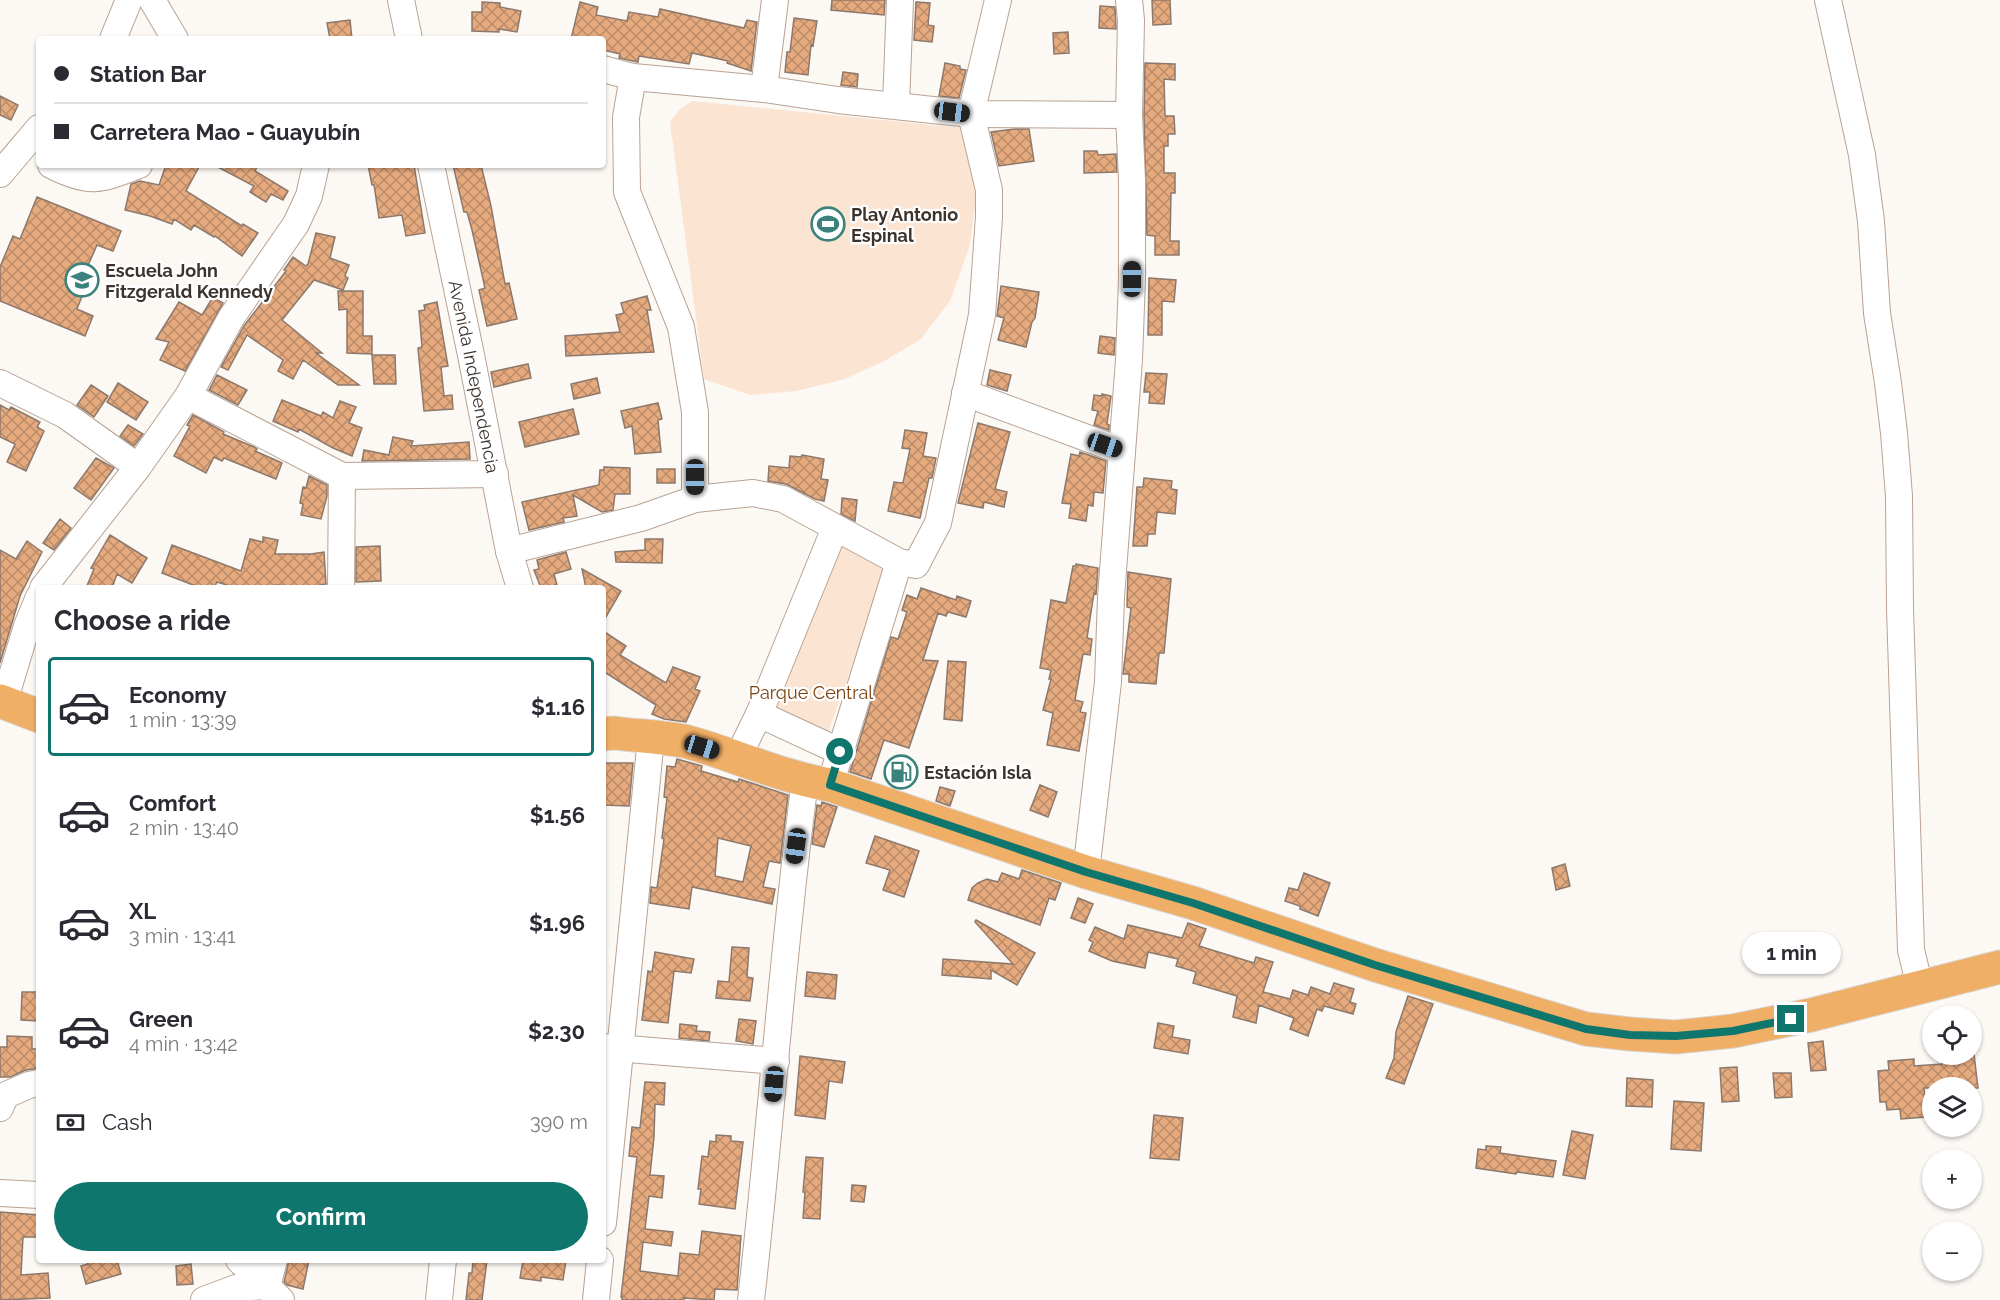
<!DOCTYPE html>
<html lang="en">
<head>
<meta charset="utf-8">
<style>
  body { margin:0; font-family:Raleway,sans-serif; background:#f7f7f7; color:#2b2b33; height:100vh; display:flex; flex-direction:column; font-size:22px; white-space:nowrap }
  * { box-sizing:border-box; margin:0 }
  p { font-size:20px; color:#7c7c81 }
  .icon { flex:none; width:33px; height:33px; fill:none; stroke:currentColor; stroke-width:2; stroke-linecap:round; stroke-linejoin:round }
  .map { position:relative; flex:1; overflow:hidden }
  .panel { position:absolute; left:36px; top:585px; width:570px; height:678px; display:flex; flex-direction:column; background:#fff; border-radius:6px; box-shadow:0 2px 4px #0004 }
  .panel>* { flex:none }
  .top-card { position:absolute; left:36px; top:36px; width:570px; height:132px; border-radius:6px; box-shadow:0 2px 4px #0004; display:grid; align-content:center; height:132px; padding:0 18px; background:#fff }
  .fabs { position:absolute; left:1922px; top:1005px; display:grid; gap:12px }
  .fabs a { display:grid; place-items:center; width:60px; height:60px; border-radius:50%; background:#fff; box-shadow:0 2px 4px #0004; font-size:30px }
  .end { position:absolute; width:27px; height:27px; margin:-14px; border:8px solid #0f766e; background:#fff; box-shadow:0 0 0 3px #fff }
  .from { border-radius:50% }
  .bubble { position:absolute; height:42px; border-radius:21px; background:#fff; box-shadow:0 2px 4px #0004; font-size:20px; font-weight:700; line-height:42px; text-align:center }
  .car { position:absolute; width:18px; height:36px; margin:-18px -9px; border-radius:8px; box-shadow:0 0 4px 2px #0007; background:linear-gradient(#222 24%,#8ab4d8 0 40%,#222 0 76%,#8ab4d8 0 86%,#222 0) }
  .top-card b { display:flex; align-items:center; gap:21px; height:57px; font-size:22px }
  .top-card b+b { border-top:2px solid #e1e1e2 }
  .top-card i { width:15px; height:15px; background:#2b2b33 }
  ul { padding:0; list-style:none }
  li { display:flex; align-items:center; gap:18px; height:99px; margin:0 12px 9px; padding:0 6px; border:3px solid transparent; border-radius:6px }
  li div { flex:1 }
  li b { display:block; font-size:22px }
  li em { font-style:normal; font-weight:700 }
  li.current { border-color:#0f766e }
  li>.icon { width:54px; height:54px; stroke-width:1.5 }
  h2 { padding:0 18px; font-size:27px; line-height:72px }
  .pay { display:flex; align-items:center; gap:15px; height:66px; padding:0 18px; font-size:22px }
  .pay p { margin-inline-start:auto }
  .button { display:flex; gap:12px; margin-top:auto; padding:12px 18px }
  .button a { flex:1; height:69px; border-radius:36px; background:#0f766e; color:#fff; font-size:24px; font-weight:700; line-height:69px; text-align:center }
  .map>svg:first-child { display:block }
</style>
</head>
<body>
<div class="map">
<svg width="2000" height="1300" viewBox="0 0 2000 1300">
  <defs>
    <pattern id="building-cross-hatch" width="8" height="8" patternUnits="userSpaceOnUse" patternTransform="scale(1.5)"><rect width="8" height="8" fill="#e6aa7f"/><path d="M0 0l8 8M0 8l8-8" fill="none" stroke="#bc8b68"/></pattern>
  </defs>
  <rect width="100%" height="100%" fill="#fcf8f4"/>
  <!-- green -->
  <path fill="#fce4d3" d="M692,101l270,27 10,33 4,40 -7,47 -19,53 -30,39 -36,21 -39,18 -49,12 -46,4 -46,-16 -34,-257 10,-13z
    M842,541l48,23 -62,168 -56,-24z"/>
  <!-- building -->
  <path fill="url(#building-cross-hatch)" stroke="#8d796b" stroke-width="1.5" fill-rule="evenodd" d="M832,0h53l-1,15 -53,-5z
    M1152,0h18l1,24 -18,1z
    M482,2l18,1v4l21,4 -4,21 -18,-3v3l-27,-1v-19h10z
    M580,2l18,5 -2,8 31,6 2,-9 29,5 2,-8 84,19 3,-8 10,2 -6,49 -24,-8 1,-2 -36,-8 -3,11 -50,-8 -1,6 -19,-4 1,-4 -17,-4v-11h-32z
    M916,2l14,1 -2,22 6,1 -2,16 -18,-2z
    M1100,6l15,1 1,22 -17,-1z
    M794,18l23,3 -4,25 -2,-1 -3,30 -23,-3 2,-20h3z
    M350,20l2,19h-22l-3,-16z
    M1068,32l1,21 -15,1 -1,-21z
    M945,63l15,3v3l6,1 -7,28 -20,-2z
    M1145,63l30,1v16l-11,-1 1,37h9l1,18h-7v12h-4v27h11v20h-4l-1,48h9v14h-24v-19l-8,-1 -3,-119z
    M843,72l15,2 -1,13 -16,-2z
    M0,96l18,9 -7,15 -11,-5z
    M1015,129h14l5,32 -35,5 -8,-34z
    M1084,151h13l1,4 18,-1 1,18 -33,1z
    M166,165h34l-14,26 56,35 1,-2 15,9 -16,23 -27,-20 -1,1 -20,-12 -3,5 -17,-11 -2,5 -22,-8 -25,-6 6,-26 9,-3 19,4z
    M214,165h44l-3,6 33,20 -5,9 -12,-6 -5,8 -16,-10 4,-6z
    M368,165h46l11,68 -19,3 -4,-21 -23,3 -5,-33h-2z
    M453,165h28l10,41 14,78 4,-1 8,36 -30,7 -8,-36 6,-2 -13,-58 -5,-18h-3z
    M37,197l84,34 -8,20 -16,-6 -15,34 6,2 -11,28 16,7 -8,20 -85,-35v-34l13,-31 7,3z
    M316,233l19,4 -5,21 19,7 -4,11 3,2 -5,12 -29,-10 -32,40 40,33h-6l43,32h-21l-35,-25 -10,19 -15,-8 5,-11 -36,-25 -19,35 -7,-3 23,-41 42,-55 -2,-1 9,-13 13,9 2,-2z
    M1149,278l27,2 -2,22 -12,-1v34h-14z
    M1001,286l38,6 -4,26 -3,4 -6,25 -28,-7 6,-22 -7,-2z
    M338,291h25v45h9v18l-25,-1v-44l-8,1z
    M647,296l4,14h-4l7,42 -88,4 -1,-20 55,-4 -4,-17 8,-2 -3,-10z
    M213,297l10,6 -38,68 -25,-11 9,-18 -13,-3 23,-37 23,13z
    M437,302l11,64 -7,1 3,29 8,-1 1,14 -29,2 -6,-63 4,-1 -3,-36 6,-1 -1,-5z
    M1100,336l15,2 -1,17 -16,-2z
    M372,355h23l1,29h-22z
    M528,364l3,14 -37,9 -3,-15z
    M990,370l21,5 -4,16 -20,-6z
    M1146,373l21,1 -3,30 -15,-1 1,-11h-6z
    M217,375l30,15 -9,15 -29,-15z
    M597,378l3,15 -26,6 -3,-15z
    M118,383l30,19 -12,18 -29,-18z
    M91,385l17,11 -14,21 -17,-12z
    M1102,394l9,2 -4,28 2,1v5l-15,-5 4,-14 -6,-1 2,-15 8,1z
    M282,400l39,16 2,-4 10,6 7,-17 16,6 -7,16 13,5 -10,28 -19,-8 -34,-19 -1,3 -25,-11z
    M658,403l4,16 -4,1 3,32 -26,2 -3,-28 -7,2 -4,-17z
    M0,405l9,5 2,-3 29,15 -3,5 7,4 -18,40 -19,-9 8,-18 -15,-7z
    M573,409l6,25 -54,13 -6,-25z
    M193,415l31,17 -1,2 31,13 3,2 -2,2 27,12 -6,16 -52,-21 -2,3 -8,-4 -8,16 -32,-17 16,-30 -3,-1z
    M978,423l32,9 -15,57 12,3 -3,15 -20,-5 -1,6 -25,-5z
    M128,425l15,9 -9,12 -14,-10z
    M905,430l22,3 -4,23 13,2 -4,20h-3l-9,40 -32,-7 6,-29 9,1 7,-34 -8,-1z
    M393,437l20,4 -2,5 58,-4 1,17 -108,2 2,-11 25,5z
    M1080,452l26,9 -3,32 -9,-1 -1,14 -5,-1 -2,16 -17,-3 2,-14 -9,-1 9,-49 8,2z
    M802,455l22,4 -3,20 7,1 -4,21 -9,-2 -29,-15 -18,-3 1,-15 20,2 1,-12 11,1z
    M96,458l18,10 -23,32 -17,-12z
    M604,467l26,1v26h-15l-2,16 -11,2 -29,-17 4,21 -14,2 1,4 -35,8 -7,-28 77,-17 1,-15h4z
    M657,469h18v14h-18z
    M309,476l18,9v11l-6,23 -20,-4 2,-11 -3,-1 3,-16 3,1z
    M1144,478l28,3 -1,8 6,1 -2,24 -18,-2 -2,22h-7l-1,12h-14l4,-59h6z
    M842,498l15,2 -2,21 -14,-7z
    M60,519l11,9 -17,22 -11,-7z
    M110,535l37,23 -15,25 -15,-9 -5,14h-26l8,-19 -3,-1z
    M263,537l15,3 -3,14h36l13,-2 2,32 -16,3 -35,-2v3h-38l-20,-6 -3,6h-13l-39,-15 10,-28 69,26 9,-32 13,3z
    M645,539h18l-1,24 -46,-1 -1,-10 30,-2z
    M27,541l15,11 -22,44 -20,67v-113l16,9z
    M380,546l1,35 -25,1v-35z
    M566,552l5,17 -17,5 3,11 -16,3 -7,-18 5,-1 -2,-9z
    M1076,564l22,4 -2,26 -2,-1 -7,45 5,1 -2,16 -7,-1 -8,46 8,2 -3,10 6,1 -7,38 -32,-6 6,-32 -10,-3 8,-31h-2l2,-9 -11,-2 11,-68 15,3 7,-37h3z
    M582,569l39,22 -18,31v-34h-17z
    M1128,572l43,7 -7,74h-5l-3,31 -27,-2v-8h-6l8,-66 -4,-1z
    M921,588l35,12 1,-4 14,5 -5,16 -18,-5 -2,4 -8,-3 -15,47 15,1 -29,87 -25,-8 -13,39 -21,-7 41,-135 7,2 9,-27 -5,-2 5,-15 10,4z
    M603,631l23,15 -6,9 46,28 7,-16 27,10 -5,12 5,2 -14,31 -22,-3 -12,-5 4,-9 -53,-34z
    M948,661l18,1 -4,59 -18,-2z
    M677,759l25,7 -1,5 37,11 1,-3 49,16 -8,68 -11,-2 -6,26 12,2 -3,15 -80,-17 -3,22 -39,-6 1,-16 6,1 7,-49 -2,-1 5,-40 -3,-1 3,-31 8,1zM718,838l33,8 -8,36 -28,-6z
    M603,763h30l-4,43 -26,-1z
    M1040,785l17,7 -9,25 -18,-7z
    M940,787l15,4 -5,15 -14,-5z
    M822,802l15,5 -13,40 -12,-3 5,-39 4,1z
    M875,836l44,15 -15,46 -21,-7 7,-20 -24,-7z
    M1565,864l5,22 -14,4 -4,-22z
    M1022,870l39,13 -6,17 -6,-2 -9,27 -72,-25 4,-12 6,-5 9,-4 11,3 4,-9 17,6z
    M1304,873l26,10 -12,33 -18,-7v-3l-15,-5 4,-13 9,2z
    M1078,898l15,6 -8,19 -14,-5z
    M976,920l59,33 -18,32 -26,-15v9l-49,-4 1,-16 70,5 -38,-42z
    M1188,923l18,6 -7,17 55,17 2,-6 17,5 -10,30 27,7 3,-9 15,5 3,-8 19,7 4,-11 20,6 -4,13 6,2 -3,10 -29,-8 -2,5 -5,-2 -9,27 -18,-7 4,-11 -35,-13 -3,18 -23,-6 4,-21 -44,-13 3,-11 -20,-6 2,-7 -30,-7 -3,16 -33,-7 -23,-10 4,-9 -4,-2 6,-13 29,12 4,-14 54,13z
    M732,947l17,1 -2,29 6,1 -3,23 -34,-3 2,-17 11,1z
    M655,952l39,7 -3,14 -17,-2 -6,52 -26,-3 6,-49 4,1z
    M807,972l30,3 -2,24 -30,-3z
    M22,992h17v29l-18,-1z
    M1408,996l25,8 -29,80 -18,-6 8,-20 2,-26z
    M739,1019l17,2 -3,23 -17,-3z
    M1158,1023l16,3 -2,11 18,3 -2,14 -34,-6z
    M680,1024l17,2 -1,5 14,1 -1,9 -30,-3z
    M7,1036l25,1v12h7v19l-13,2 -16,7h-10v-30h7z
    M1823,1041l3,29 -15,1 -3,-28z
    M1941,1054h33l4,34h-54l2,29 -25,2 -1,-10 -13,1 -1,-8h-6l-2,-31 11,-1 -1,-9 26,-2v7l28,-2z
    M800,1056l45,6 -3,21 -13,-2 -4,38 -30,-4z
    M1737,1067l2,34 -17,1 -2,-34z
    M1773,1073h18l1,24 -17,1z
    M1627,1078l26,2 -1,27 -26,-1z
    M645,1082l20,1 -1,22 -9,-1 -1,33 -4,38 14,1 -2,22 -13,-2 -4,33 28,3 -2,14 -28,-4 -3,29 38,5 2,-23 19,2 3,-24 39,5 -4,54 -22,-1 -1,11 -30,-2v2h-62v-3h-1l16,-140 -8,-1 3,-29 8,1z
    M1674,1101l30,2 -3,48 -30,-2z
    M1154,1115l29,3 -4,42 -29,-2z
    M1572,1131l21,4 -8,44 -22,-4z
    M716,1135l15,1v5l12,1 -8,67 -36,-5 2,-15h-3l4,-33 6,1 2,-16 6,1z
    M1486,1146l15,1 -1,6 56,8 -3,16 -36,-5 -1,2 -40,-6 2,-19 8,1z
    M806,1157l17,1 -3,61 -17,-1 2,-26h-2z
    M852,1185l14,1 -2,16 -13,-1z
    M0,1212l39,3v22h-16l-2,38 27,-2 2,25 -50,2z
    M86,1260h31l4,14 -35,10 -5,-18 7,-2z
    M289,1260h20l-6,29 -16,-4 -3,-3z
    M473,1260h14l-5,40h-16l3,-27h3z
    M523,1260h43l-3,20 -22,-3v4l-21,-3z
    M191,1264l2,20 -16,1 -1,-19z"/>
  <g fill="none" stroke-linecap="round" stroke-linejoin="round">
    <!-- minor casing -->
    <g stroke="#b9a394" stroke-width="28">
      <g id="minor">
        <path d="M152,0l23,39"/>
        <path d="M401,0l8,39"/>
        <path d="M1828,0l34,155 9,66 6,92 11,70 6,50 5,63 1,113 11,341 9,37"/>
        <path d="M113,39l16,-39"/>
        <path d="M603,69l30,8 131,12 74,11 133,14 158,1"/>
        <path d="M633,77l-7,40 1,75 54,135 14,85v87"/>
        <path d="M764,89l11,-89"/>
        <path d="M896,105l4,-105"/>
        <path d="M51,165c39,20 49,15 88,0"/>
        <path id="s1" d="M431,165l40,190 38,196 11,37"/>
        <path d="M0,174l39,-46"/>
        <path d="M0,383l65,32 73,52"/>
        <path d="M965,393l157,58"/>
        <path d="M188,396l154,80 153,-2"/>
        <path d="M509,551l132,-33 54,-19 58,-6 30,6 116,63 17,3 22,-42 44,-208 7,-98v-27l-18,-76 27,-114"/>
        <path d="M43,588l95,-121 50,-71 43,-78 65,-94 13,-28 7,-31"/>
        <path d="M341,588l1,-112"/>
        <path d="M4,702l23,-76 12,-29"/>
        <path d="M759,714l82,38"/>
        <path d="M738,757l21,-43 76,-186"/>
        <path d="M830,785l69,-223"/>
        <path d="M1086,872l22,-190 3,-85 18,-237 3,-81v-99l-3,-65 2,-95 -2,-20"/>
        <path d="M603,1047l173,14"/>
        <path d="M0,1108l6,-13 23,-10 10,-2"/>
        <path d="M0,1193l39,2"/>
        <path d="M603,1223l48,-485"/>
        <path d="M239,1260l42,40"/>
        <path d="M204,1300l32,-12 31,-2 7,-26"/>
        <path d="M439,1300l4,-40"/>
        <path d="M596,1300l4,-40"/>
        <path d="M751,1300c20,-173 31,-347 54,-519"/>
      </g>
    </g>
    <!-- major casing -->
    <g stroke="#d8d6d5" stroke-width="35">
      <path id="major" d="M0,701l39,15
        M603,734l11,-1c22,3 53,4 74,9 47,13 93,35 142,43l256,87 107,31 182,62 211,64 44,5 46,3 57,-6 78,-16 189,-48"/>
    </g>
    <!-- minor -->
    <use href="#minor" stroke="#fff" stroke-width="26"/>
    <!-- major -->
    <use href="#major" stroke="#f0af66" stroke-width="33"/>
  </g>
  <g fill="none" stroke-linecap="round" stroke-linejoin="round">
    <!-- route -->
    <path stroke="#0f766e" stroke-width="8" d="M840,752l-10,33 256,87 107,31 182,62 211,64 44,6 46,1 57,-5 58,-12"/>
  </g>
  <!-- icons -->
  <defs>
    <g id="stadium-ring" transform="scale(1.725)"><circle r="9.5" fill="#fff" stroke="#3a827b" stroke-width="1.5"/><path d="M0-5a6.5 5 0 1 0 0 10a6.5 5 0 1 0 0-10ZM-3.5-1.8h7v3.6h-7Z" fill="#3a827b"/></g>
    <g id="school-ring" transform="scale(1.725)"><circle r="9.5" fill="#fff" stroke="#3a827b" stroke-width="1.5"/><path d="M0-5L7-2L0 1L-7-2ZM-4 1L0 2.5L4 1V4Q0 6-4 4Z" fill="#3a827b"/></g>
    <g id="fuel-ring" transform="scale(1.725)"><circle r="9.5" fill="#fff" stroke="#3a827b" stroke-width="1.5"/><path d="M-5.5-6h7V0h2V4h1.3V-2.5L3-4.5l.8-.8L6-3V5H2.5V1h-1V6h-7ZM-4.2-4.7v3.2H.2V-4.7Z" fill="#3a827b"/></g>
  </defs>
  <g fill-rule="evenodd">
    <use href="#stadium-ring" x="828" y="224"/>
    <use href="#school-ring" x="82" y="280"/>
    <use href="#fuel-ring" x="901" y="772"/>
  </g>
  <g text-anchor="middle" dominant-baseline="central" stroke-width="4.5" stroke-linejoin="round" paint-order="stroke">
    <!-- poi labels -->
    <g font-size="18" font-weight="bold" fill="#3c332d" stroke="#fff" text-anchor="start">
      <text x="851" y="214">Play Antonio<tspan x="851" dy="21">Espinal</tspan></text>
      <text x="105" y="270">Escuela John<tspan x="105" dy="21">Fitzgerald Kennedy</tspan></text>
      <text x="924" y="772">Estación Isla</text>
    </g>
    <!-- street labels -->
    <g font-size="18" fill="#3c332d" stroke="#fff">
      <text stroke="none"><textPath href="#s1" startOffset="216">Avenida Independencia</textPath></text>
    </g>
    <!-- park labels -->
    <g font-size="18" fill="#7a4211" stroke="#fff">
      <text x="811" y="692">Parque Central</text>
    </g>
  </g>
</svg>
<div class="fabs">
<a><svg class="icon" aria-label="locate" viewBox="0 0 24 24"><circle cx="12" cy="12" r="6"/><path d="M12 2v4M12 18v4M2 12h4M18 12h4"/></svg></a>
<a><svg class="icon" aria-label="layers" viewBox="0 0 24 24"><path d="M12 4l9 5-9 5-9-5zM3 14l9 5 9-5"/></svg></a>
<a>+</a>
<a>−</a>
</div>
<i class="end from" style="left:840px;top:752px"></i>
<i class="end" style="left:1791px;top:1019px"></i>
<div class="bubble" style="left:1742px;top:932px;width:99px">1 min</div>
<i class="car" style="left:952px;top:112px;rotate:97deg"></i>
<i class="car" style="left:1132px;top:279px;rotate:0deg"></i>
<i class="car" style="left:1105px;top:445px;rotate:109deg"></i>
<i class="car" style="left:695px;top:477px;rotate:180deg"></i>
<i class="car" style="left:702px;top:747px;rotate:107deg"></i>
<i class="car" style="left:796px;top:846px;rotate:188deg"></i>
<i class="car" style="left:774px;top:1084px;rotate:185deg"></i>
<div class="top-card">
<b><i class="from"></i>Station Bar</b>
<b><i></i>Carretera Mao - Guayubín</b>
</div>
<section class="panel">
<h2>Choose a ride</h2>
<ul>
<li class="current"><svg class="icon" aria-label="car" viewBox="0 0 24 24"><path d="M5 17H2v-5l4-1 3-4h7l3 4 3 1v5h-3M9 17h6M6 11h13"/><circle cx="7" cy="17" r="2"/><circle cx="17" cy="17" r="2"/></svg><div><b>Economy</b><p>1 min · 13:39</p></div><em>$1.16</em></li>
<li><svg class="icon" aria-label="car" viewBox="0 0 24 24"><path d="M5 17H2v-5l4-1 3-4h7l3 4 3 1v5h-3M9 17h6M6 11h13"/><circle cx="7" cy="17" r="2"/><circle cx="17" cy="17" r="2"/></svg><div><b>Comfort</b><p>2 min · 13:40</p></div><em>$1.56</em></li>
<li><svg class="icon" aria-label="car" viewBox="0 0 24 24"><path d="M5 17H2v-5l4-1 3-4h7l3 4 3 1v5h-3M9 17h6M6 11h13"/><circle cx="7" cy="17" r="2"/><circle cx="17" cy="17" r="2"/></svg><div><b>XL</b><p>3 min · 13:41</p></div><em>$1.96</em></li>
<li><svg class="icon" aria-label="car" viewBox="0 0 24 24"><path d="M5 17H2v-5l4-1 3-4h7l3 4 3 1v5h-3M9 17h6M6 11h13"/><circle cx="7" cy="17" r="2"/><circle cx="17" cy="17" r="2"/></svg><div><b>Green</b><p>4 min · 13:42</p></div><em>$2.30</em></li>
</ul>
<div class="pay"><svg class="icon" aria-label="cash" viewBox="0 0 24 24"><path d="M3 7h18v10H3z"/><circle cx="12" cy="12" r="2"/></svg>Cash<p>390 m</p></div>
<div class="button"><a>Confirm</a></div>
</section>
</div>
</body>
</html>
